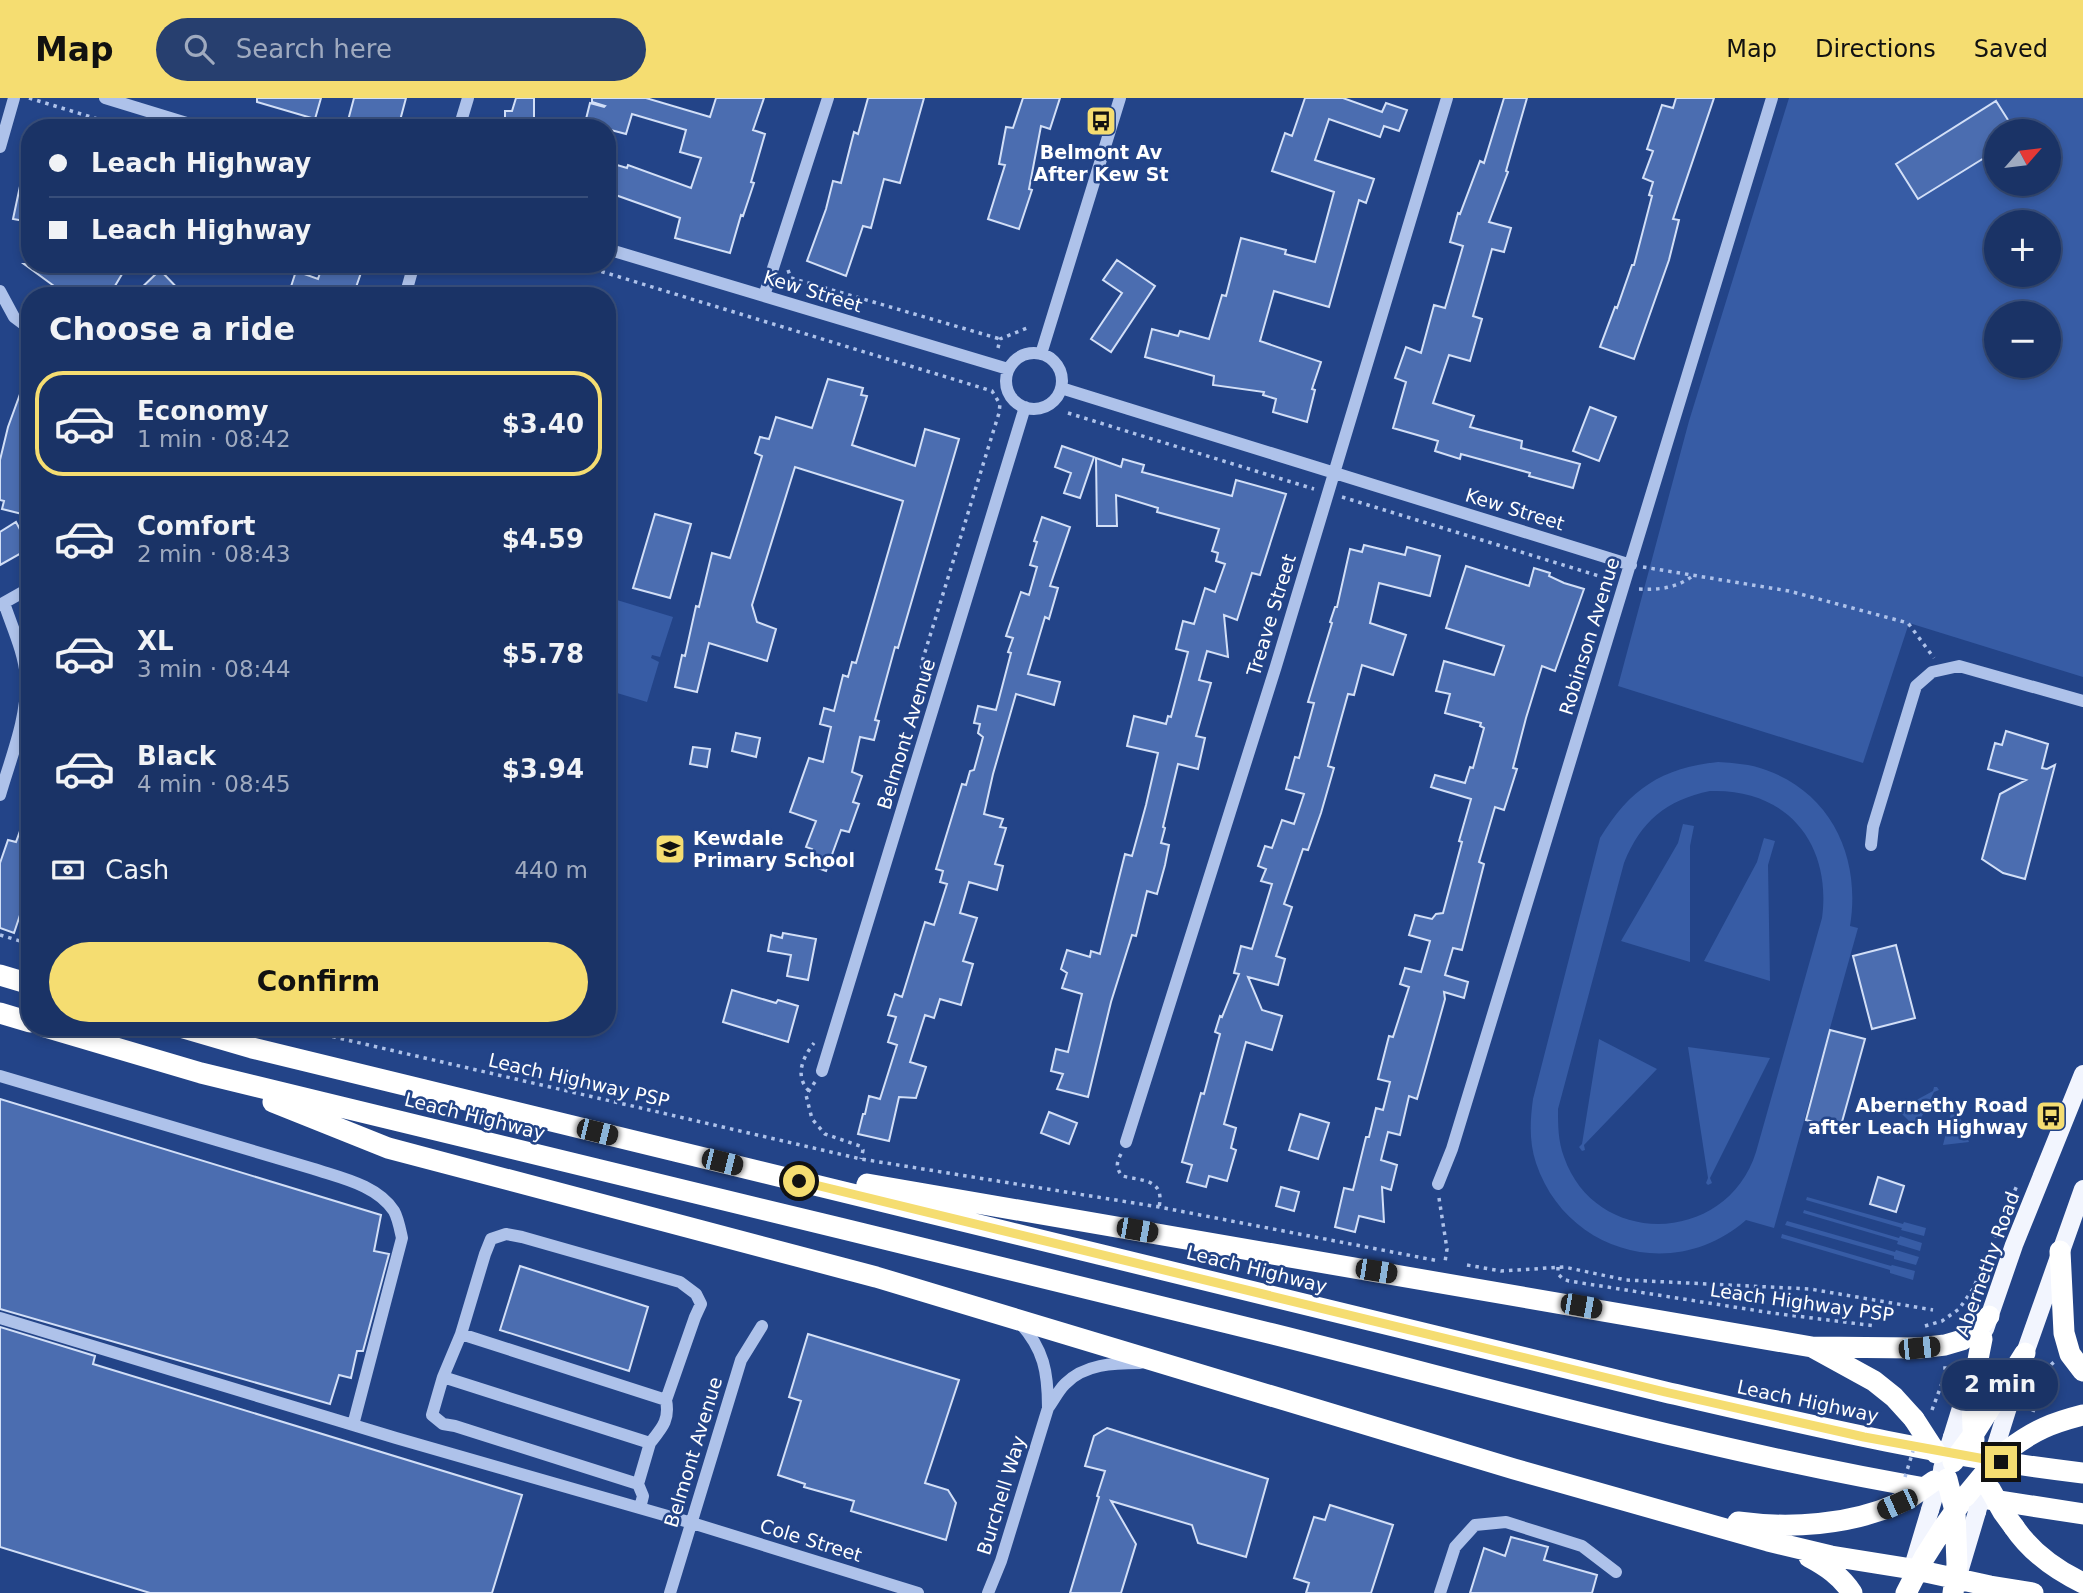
<!DOCTYPE html>
<html lang="en">
<head>
<meta charset="utf-8">
<style>
  body { margin:0; font-family:"DejaVu Sans",sans-serif; background:#273f6f; color:#f1f3f6; height:100vh; display:flex; flex-direction:column; font-size:26px; white-space:nowrap }
  * { box-sizing:border-box; margin:0 }
  p { font-size:23px; color:#9faabf }
  .icon { flex:none; width:38px; height:38px; fill:none; stroke:currentColor; stroke-width:2; stroke-linecap:round; stroke-linejoin:round }
  .map { position:relative; flex:1; overflow:hidden }
  .details { position:absolute; left:21px; top:189px; width:595px; height:749px; display:flex; flex-direction:column; background:#1a3366; border-radius:28px; box-shadow:0 4px 10px #0003,0 0 0 2px #384e7a }
  .details>* { flex:none }
  .top-card { position:absolute; left:21px; top:21px; width:595px; height:154px; border-radius:28px; box-shadow:0 4px 10px #0003,0 0 0 2px #384e7a; display:grid; align-content:center; height:154px; padding:0 28px; background:#1a3366 }
  .needle { width:46px; rotate:62deg }
  .fabs { position:absolute; left:1984px; top:21px; display:grid; gap:14px }
  .fabs a { display:grid; place-items:center; width:77px; height:77px; border-radius:50%; background:#1a3366; box-shadow:0 4px 10px #0003,0 0 0 2px #384e7a; font-size:35px }
  .end { position:absolute; width:32px; height:32px; margin:-16px; border:9px solid #f5dd71; background:#111; box-shadow:0 0 0 4px #111 }
  .from { border-radius:50% }
  .bubble { position:absolute; height:49px; border-radius:24px; background:#1a3366; box-shadow:0 4px 10px #0003,0 0 0 2px #384e7a; font-size:23px; font-weight:600; line-height:49px; text-align:center }
  .car { position:absolute; width:21px; height:42px; margin:-21px -10px; border-radius:9px; box-shadow:0 0 5px 2px #0007; background:linear-gradient(#222 24%,#8ab4d8 0 40%,#222 0 76%,#8ab4d8 0 86%,#222 0) }
  .top-card b { display:flex; align-items:center; gap:24px; height:66px; font-size:26px }
  .top-card b+b { border-top:2px solid #384e7a }
  .top-card i { width:18px; height:18px; background:#f1f3f6 }
  ul { padding:0; list-style:none }
  li { display:flex; align-items:center; gap:21px; height:105px; margin:0 14px 10px; padding:0 14px; border:4px solid transparent; border-radius:28px }
  li div { flex:1 }
  li b { display:block; font-size:26px }
  li em { font-style:normal; font-weight:600 }
  li.on { border-color:#f5dd71 }
  li>.icon { width:63px; height:63px; stroke-width:1.5 }
  h2 { padding:0 28px; font-size:32px; line-height:84px }
  .pay { display:flex; align-items:center; gap:18px; height:77px; padding:0 28px; font-size:26px }
  .pay p { margin-inline-start:auto }
  .action { display:flex; gap:14px; margin-top:auto; padding:14px 28px }
  .action a { flex:1; height:80px; border-radius:42px; background:#f5dd71; color:#111; font-size:28px; font-weight:600; line-height:80px; text-align:center }
  header { display:flex; align-items:center; gap:42px; box-sizing:border-box; height:98px; padding:0 35px; background:#f5dd71; color:#111 }
  header strong { font-size:33px }
  nav { display:flex; gap:38px; margin-inline-start:auto; font-size:24px }
  .search { width:490px; height:63px; background:#273f6f; display:flex; align-items:center; gap:18px; box-sizing:border-box; padding:0 24px; border-radius:38px; color:#9faabf; font-size:26px }
  .map>svg:first-child { display:block }
</style>
</head>
<body>
<header>
<strong>Map</strong>
<div class="search"><svg class="icon" aria-label="search" viewBox="0 0 24 24"><circle cx="10" cy="10" r="6"/><path d="M15 15l6 6"/></svg>Search here</div>
<nav><a>Map</a><a>Directions</a><a>Saved</a></nav>
</header>
<div class="map">
<svg width="2083" height="1495" viewBox="0 0 2083 1495">
  <rect width="100%" height="100%" fill="#234488"/>
  <!-- green -->
  <path fill="#375ca5" fill-rule="evenodd" d="M1789,0h294v579l-174,-54 -46,140 -245,-77 71,-265zM1997,33h52v53h-52zM1997,124h52v53h-52zM1997,215h52v53h-52z
    M607,499l66,20 -13,40 -8,-2 -1,3 8,4 -12,40 -40,-12z
    M1718,664c16,1 32,2 48,8 67,24 95,89 84,156l8,2 -84,300 -28,-8c-71,63 -180,33 -210,-57 -7,-21 -6,-42 -3,-64l67,-261c30,-49 61,-70 118,-76zM1710,693c77,-3 122,53 112,127l-66,234c-29,93 -160,97 -192,5 -6,-16 -6,-32 -6,-48l66,-246c17,-42 42,-63 86,-72z
    M1683,726l11,2 -4,20v116l-69,-21 57,-98z
    M1764,740l11,3 -7,24 2,116 -66,-20 53,-99z
    M1599,941l58,30 -73,76 1,5 -3,1 -3,-4 3,-3z
    M1688,949l82,11 -60,120 2,5 -4,2 -2,-2 2,-5z
    M1934,989h3l2,3 -5,2 -18,36 -18,-18 35,-19z
    M1954,1003l4,3 -2,3 13,35 -26,3z
    M1807,1099l96,27 1,-2 22,6 -2,8 -23,-6 1,-2 -96,-28z
    M1804,1112l95,28 1,-2 22,7 -2,8 -23,-7 1,-3 -95,-28z
    M1787,1123l108,31 1,-2 23,7 -3,8 -22,-6v-3l-109,-31z
    M1782,1136l109,32 1,-1 23,6 -2,9 -23,-7v-3l-109,-32z"/>
  <!-- building -->
  <path fill="#4b6db0" stroke="#d2dff7" stroke-width="2" d="M257,0h64l-6,21 -58,-17z
    M354,0h52l-8,30h-52z
    M516,0h18v30h-29v-17h7z
    M592,0h54l64,19 6,-19h48l-11,32 12,4 -14,48 3,1 -11,33 -2,-1 -11,38 -55,-15 5,-20 -73,-26v-30l20,6 1,-3 63,23 10,-30 -21,-6 6,-22 -54,-16 -6,20 -19,-5v-1l-22,-5 5,-20 14,4 1,-1 -13,-4z
    M868,0h56l-24,85 -16,-4 -13,49 -8,-2 -17,50 -39,-15 19,-52 7,-28 8,2 13,-51 4,2z
    M1023,0h37l-10,31 -9,-3 -12,63 3,1 -13,39 -31,-10 17,-54 -6,-1 7,-37 7,1z
    M1305,0h38l39,14 4,-9 21,7 -8,21 -15,-5 -4,11 -51,-18 -14,41 59,19 -8,24 -7,-3 -30,107 -55,-16 -14,50 61,21 -9,27 3,1 -8,32 -34,-10 3,-13 -13,-4 1,-3 -51,-7 1,-9 -69,-19 7,-28 26,7 2,-5 29,8 13,-44 4,1 15,-58 45,12 -1,4 30,8 19,-70 -62,-21 13,-38 7,3z
    M1504,0h23l-21,73 2,1 -19,50 22,6 -7,24 -12,-3 -19,67 9,3 -12,42 -21,-6 -16,48 41,13 -4,11 52,14 -1,7 59,16 -7,24 -44,-12 1,-3 -69,-19 -1,5 -25,-8 3,-10 -45,-13 13,-46 -11,-4 11,-31 15,6 13,-48 11,3 18,-62 -13,-4 8,-29 2,1 20,-53 4,2z
    M1676,0h38l-41,121 6,1 -10,40 -35,99 -34,-12 15,-40 2,1 15,-43h2l18,-69 -3,-1 4,-13 -10,-4 10,-27 -6,-2 15,-44 11,3z
    M1996,3l19,30h-18v19l-79,49 -22,-35z
    M23,74l7,1v49l-17,-3z
    M1117,162l38,26 -44,66 -20,-13 31,-46 -19,-13z
    M24,166h104l-19,32h-61l6,-10z
    M323,166h41l-11,32 -21,-8 -3,8h-41l8,-25 22,8z
    M160,172l25,26h-52z
    M27,277h3v141l-28,-7 2,-8 -4,-1v-40l8,-33z
    M828,281l35,9 -2,7 6,1 -15,49 63,21 10,-37 34,10 -61,209 -3,-1 -20,73 4,1 -5,19 -14,-3 -8,35 10,4 -9,26 6,2 -10,28 -8,-2 -15,41 -20,-7 6,-15 -6,-2 10,-26 -26,-9 19,-54 14,4 8,-35 -11,-3 4,-16 10,3 9,-36 5,2 4,-15 4,1 47,-162 -108,-34 -43,138 5,17 19,7 -9,32 -58,-18 -12,49 -22,-5 7,-32 3,1 11,-50 3,1 13,-54 18,5 32,-102 -7,-3 5,-16 9,2 7,-22 36,11z
    M1590,309l26,10 -17,44 -26,-10z
    M1062,348l32,11 -14,41 -16,-5 7,-20 -16,-6z
    M1096,360l25,9 2,-8 21,6 -2,7 90,24 4,-16 50,14 -26,81 -8,-2 -15,47 -13,-5 4,42 -21,-6 -8,29 12,3 -15,53 9,2 -7,31 -20,-5 -15,63 2,1 -4,15 8,2 -4,20 -8,29 -10,-3 -11,45 -4,-1 -21,67 -23,95 -31,-8 6,-15 -12,-3 5,-22 12,3 14,-58 -20,-6 5,-15 -6,-4 6,-19 23,7 1,-6 9,3 25,-100 7,2 14,-51 12,-52 -31,-7 7,-30 32,8 2,-8 3,1 17,-65 -12,-3 7,-28 11,3 11,-36 10,4 10,-28 -9,-3 2,-8 -6,-2 7,-22 -62,-17 1,-4 -42,-13 1,31h-20z
    M655,416l36,10 -21,74 -37,-10z
    M1042,419l28,10 -20,59 8,2 -9,31 -4,-2 -17,57 32,8 -6,23 -38,-11 -23,80 -9,40 19,5 -3,8 6,1 -11,36 8,2 -6,24 -28,-8 -9,31 17,5 -14,43 10,3 -12,41 -21,-6 -6,19 -9,-3 -15,47 16,5 -10,31 -17,-1 -10,44 -31,-7 5,-20h2l4,-18 11,3 17,-54 -9,-3 8,-25 -8,-2 7,-21 7,3 23,-75 9,3 13,-41 -7,-2 3,-11 -7,-2 26,-85 4,1 4,-14 4,-1 9,-33 -5,-4 2,-9 -6,-1 4,-17 18,4 15,-57 -3,-1 5,-14 -7,-2 15,-44 8,3 8,-28 -7,-2 7,-23 -3,-1z
    M16,424l14,26 -30,17v-33z
    M1364,447l41,10 2,-8 33,9 -10,40 -51,-13 -9,40 36,12 -13,40 -31,-10 -8,30 -6,-1 -20,72 6,2 -13,45 -13,37 -5,-1 -19,55 8,3 -16,49 9,3 -7,26 -30,-8 14,33 20,6 -10,34 -26,-8 -22,82 12,4 -5,20 5,2 -9,31 -18,-5 -3,11 -19,-5 5,-17 -10,-3 19,-69 3,1 16,-60 -5,-2 5,-16 2,1 17,-43 -5,-1 7,-27 11,3 20,-65 -11,-3 5,-12 -8,-3 7,-20 7,2 10,-28 12,4 10,-30 -18,-5 9,-32 4,1 15,-55 -6,-1 24,-79 -2,-1 5,-15h2l13,-58 12,3z
    M1466,468l63,20 5,-18 16,5 -1,3 15,7 20,6 -29,82 -13,-5 -16,52 -13,50 4,1 -13,41 -9,-3 -16,55 5,2 -22,86 -9,-2 -8,27 23,7 -4,16 -20,-6 1,7 -28,100 -8,-3 -9,39 -12,-3 -7,28 16,5 -6,25 -9,-3 2,35 -25,-6 -4,16 -20,-5 9,-39 9,2 13,-53h3l7,-29 7,2 7,-28 -12,-3 11,-43 4,1 16,-50 -9,-3 5,-16 16,4 9,-31 -21,-6 6,-20 17,4 4,-5 7,-1 19,-71 -3,-1 12,-42 -40,-12 4,-12 30,8 5,-16 3,1 11,-40 -4,-2 1,-3 -36,-10 5,-19 -14,-3 8,-30 50,14 10,-29 -58,-18z
    M2006,633l42,13 -6,24 5,1 8,-4 -30,114 -22,-6 -21,-14 18,-65 26,-14 -38,-11 7,-26 7,2z
    M736,635l24,5 -4,19 -24,-6z
    M693,649l17,2 -3,18 -17,-3z
    M28,711h2v76l-16,48 -14,-5v-65l8,-23 8,2z
    M783,835l33,6 -8,41 -21,-4 4,-21 -23,-4 3,-16 11,3z
    M1896,847l19,73 -43,11 -19,-73z
    M732,892l44,13 2,-3 20,6 -10,36 -65,-20z
    M1830,932l35,9 -25,90 -34,-9z
    M0,1001l381,116 -7,36 15,3 -26,97h-6l-6,27 -12,-3 -9,29 -330,-95z
    M1049,1014l28,11 -8,21 -28,-11z
    M1300,1016l29,9 -11,36 -29,-9z
    M1878,1079l26,9 -8,26 -26,-8z
    M1281,1089l18,5 -5,19 -18,-5z
    M520,1168l128,41 -19,64 -129,-41z
    M0,1229l95,29 -2,8 429,131 -30,98h-342l-150,-46z
    M808,1236l151,46 -34,103 23,7 8,13 -10,37 -95,-29 3,-10 -50,-14 1,-3 -27,-9 23,-74 -12,-4z
    M1107,1330l161,51 -22,78 -48,-14 -6,-18 -81,-24 25,43 -15,49h-51l29,-96 -2,-1 8,-25 -20,-5 9,-30z
    M1330,1407l63,20 -22,68h-65l3,-10 -15,-5 20,-61 11,3z
    M1511,1439l37,10 -4,13 53,15 -5,18h-122l14,-45 21,8z"/>
  <g fill="none" stroke-linecap="round" stroke-linejoin="round">
    <!-- path -->
    <path stroke="#aec2ea" stroke-width="3.5" stroke-dasharray="3.5 5" stroke-linecap="butt" d="M29,0l98,30
      M577,166l415,127 8,13 -1,9 -78,252 4,14
      M788,172l3,8 209,61
      M998,250l2,-9 27,-11
      M1068,315l246,76
      M1342,399l270,83
      M1643,469l146,24 119,32 26,35
      M1639,491c21,1 38,-1 55,-14
      M0,837l30,9
      M291,929l570,132 298,48 280,54
      M815,984l-9,13 6,24 13,15 35,12 3,4 -2,9
      M809,993c-15,-15 -6,-34 5,-48
      M1121,1056c-5,9 -5,14 1,22 21,5 43,3 37,31
      M1439,1100l8,51 -2,13
      M1467,1167l34,6 63,-4 62,13 184,9 123,21
      M1558,1169v7l5,5 6,2 203,32 104,13
      M1925,1228l17,-5 17,-12 14,-20 45,-106
      M1932,1312l13,-35v-13
      M2033,1314c5,-16 8,-39 21,-50"/>
    <!-- minor -->
    <path stroke="#aec2ea" stroke-width="12" d="M105,0l98,30
      M459,30l9,-30
      M0,49l14,-49
      M607,151l401,120
      M0,193l14,26 16,12
      M405,198l9,-32
      M764,198l64,-198
      M1006 283a28 28 0 1 1 56 0a28 28 0 1 1-56 0Z
      M1041,256l79,-256
      M1061,290l570,177
      M0,507l30,-17
      M0,697c11,-38 28,-78 26,-118 -2,-25 -14,-50 -22,-74
      M1871,747l2,-18 43,-141 16,-14 27,-6 124,35
      M822,973l203,-664
      M0,978l314,93c27,9 63,16 80,42 4,7 6,18 8,27l-49,187
      M1126,1044l150,-476 171,-568
      M1438,1086l14,-35 320,-1051
      M0,1220l396,120 296,85 226,70
      M1019,1224c25,27 29,50 29,86
      M461,1236l24,-80 6,-15 15,-5 16,3 158,45 16,12 5,10 -6,13 -29,83
      M443,1279l18,-43 205,66c4,20 -4,28 -16,43l-207,-66 -11,38 11,9 12,2 183,58 5,12 -3,12
      M638,1386l12,-41
      M670,1495l71,-233 21,-34
      M988,1495l13,-32 47,-153c6,-8 10,-17 17,-24 19,-20 49,-21 75,-21
      M1440,1495l15,-46 20,-22 31,-3 76,24 34,26"/>
    <!-- major -->
    <path stroke="#f2f5fe" stroke-width="18" d="M1985,1231l29,-84 69,-171
      M1952,1339l18,-58
      M1993,1357l32,-102 58,-164
      M1960,1471l17,-57
      M1912,1472l18,-60"/>
    <!-- highway -->
    <path stroke="#fff" stroke-width="21" d="M0,877l30,9
      M0,915l30,9
      M45,929l156,46c357,87 715,173 1072,261 220,55 439,118 663,156
      M180,929l72,21 1413,344c139,32 277,65 418,81
      M273,1004l115,46 488,129 638,192 254,72 63,15 81,13 78,17 43,7
      M867,1086l945,163 107,1 26,-3 17,-5 15,-11 12,-13
      M2060,1153l4,82 6,21 13,17
      M1814,1250l60,33 20,16 20,22
      M1973,1337l52,-82
      M1974,1342c-4,-35 1,-67 8,-101
      M2008,1352c26,-20 44,-27 75,-35
      M1981,1400l102,16
      M1738,1424c52,7 111,3 159,-18
      M2014,1429c17,25 42,43 69,56
      M1809,1459c17,9 32,19 43,36
      M1906,1495l18,-35 21,-33 20,-28
      M1953,1495l4,-28 -2,-54"/>
    <!-- path-bridge -->
    <path stroke="#aec2ea" stroke-width="3.5" stroke-dasharray="3.5 5" stroke-linecap="butt" d="M1905,1379l8,-26"/>
    <!-- major-bridge -->
    <path stroke="#f2f5fe" stroke-width="18" d="M1942,1371l10,-32
      M1930,1412l11,-36
      M1977,1414l9,-33"/>
    <!-- highway-bridge -->
    <path stroke="#fff" stroke-width="21" d="M1914,1321l22,34
      M1953,1364l20,-27
      M1990,1370l18,-18
      M1947,1381l8,32
      M1990,1391l13,23 11,15
      M1965,1399l19,-23
      M1897,1406l14,-7 23,-16"/>
  </g>
  <g fill="none" stroke-linecap="round" stroke-linejoin="round">
    <!-- route -->
    <path stroke="#f5dd71" stroke-width="9" d="M799,1083l866,211 199,45 137,25"/>
  </g>
  <!-- icons -->
  <defs>
    <g id="bus-square" transform="scale(1.575)"><rect x="-9" y="-9" width="18" height="18" rx="4" fill="#f5dd71" stroke="#234488"/><path d="M-5-6H5V4H4V6H2V4H-2V6H-4V4H-5ZM-3.5-4V0h7V-4ZM-3.5 1.2v1.5H-2V1.2ZM2 1.2v1.5H3.5V1.2Z" fill="#111"/></g>
    <g id="school-square" transform="scale(1.575)"><rect x="-9" y="-9" width="18" height="18" rx="4" fill="#f5dd71" stroke="#234488"/><path d="M0-5L7-2L0 1L-7-2ZM-4 1L0 2.5L4 1V4Q0 6-4 4Z" fill="#111"/></g>
  </defs>
  <g fill-rule="evenodd">
    <use href="#bus-square" x="1101" y="23"/>
    <use href="#school-square" x="670" y="751"/>
    <use href="#bus-square" x="2051" y="1018"/>
  </g>
  <g text-anchor="middle" dominant-baseline="central" stroke-width="5" stroke-linejoin="round" paint-order="stroke">
    <!-- poi labels -->
    <g font-size="19" font-weight="bold" fill="#fff" stroke="#234488">
      <text x="1101" y="54">Belmont Av<tspan x="1101" dy="22">After Kew St</tspan></text>
      <text x="693" y="740" text-anchor="start">Kewdale<tspan x="693" dy="22">Primary School</tspan></text>
      <text x="2028" y="1007" text-anchor="end">Abernethy Road<tspan x="2028" dy="22">after Leach Highway</tspan></text>
    </g>
    <!-- street labels -->
    <g font-size="19" fill="#fff" stroke="#234488">
      <text transform="translate(813 193) rotate(17)">Kew Street</text>
      <text transform="translate(1515 411) rotate(17)">Kew Street</text>
      <text transform="translate(1271 517) rotate(-73)">Treave Street</text>
      <text transform="translate(1589 538) rotate(-73)">Robinson Avenue</text>
      <text transform="translate(906 636) rotate(-73)">Belmont Avenue</text>
      <text transform="translate(579 982) rotate(13)">Leach Highway PSP</text>
      <text transform="translate(475 1018) rotate(14)">Leach Highway</text>
      <text transform="translate(1987 1166) rotate(-70)">Abernethy Road</text>
      <text transform="translate(1257 1171) rotate(14)">Leach Highway</text>
      <text transform="translate(1802 1204) rotate(8)">Leach Highway PSP</text>
      <text transform="translate(1808 1303) rotate(12)">Leach Highway</text>
      <text transform="translate(693 1354) rotate(-73)">Belmont Avenue</text>
      <text transform="translate(1001 1397) rotate(-73)">Burchell Way</text>
      <text transform="translate(811 1442) rotate(17)">Cole Street</text>
    </g>
  </g>
</svg>
<div class="fabs">
<a><svg class="needle" viewBox="-14 -14 28 28"><path d="M0-13l5 13h-10z" fill="#e53935"/><path d="M0 13l5-13h-10z" fill="#9faabf"/></svg></a>
<a>+</a>
<a>−</a>
</div>
<i class="end from" style="left:799px;top:1083px"></i>
<i class="end" style="left:2001px;top:1364px"></i>
<div class="bubble" style="left:1942px;top:1262px;width:116px">2 min</div>
<i class="car" style="left:597px;top:1034px;rotate:104deg"></i>
<i class="car" style="left:722px;top:1064px;rotate:104deg"></i>
<i class="car" style="left:1137px;top:1132px;rotate:100deg"></i>
<i class="car" style="left:1376px;top:1173px;rotate:99deg"></i>
<i class="car" style="left:1581px;top:1208px;rotate:100deg"></i>
<i class="car" style="left:1919px;top:1250px;rotate:84deg"></i>
<i class="car" style="left:1897px;top:1406px;rotate:246deg"></i>
<div class="top-card">
<b><i class="from"></i>Leach Highway</b>
<b><i></i>Leach Highway</b>
</div>
<section class="details">
<h2>Choose a ride</h2>
<ul>
<li class="on"><svg class="icon" aria-label="car" viewBox="0 0 24 24"><path d="M5 17H2v-5l4-1 3-4h7l3 4 3 1v5h-3M9 17h6M6 11h13"/><circle cx="7" cy="17" r="2"/><circle cx="17" cy="17" r="2"/></svg><div><b>Economy</b><p>1 min · 08:42</p></div><em>$3.40</em></li>
<li><svg class="icon" aria-label="car" viewBox="0 0 24 24"><path d="M5 17H2v-5l4-1 3-4h7l3 4 3 1v5h-3M9 17h6M6 11h13"/><circle cx="7" cy="17" r="2"/><circle cx="17" cy="17" r="2"/></svg><div><b>Comfort</b><p>2 min · 08:43</p></div><em>$4.59</em></li>
<li><svg class="icon" aria-label="car" viewBox="0 0 24 24"><path d="M5 17H2v-5l4-1 3-4h7l3 4 3 1v5h-3M9 17h6M6 11h13"/><circle cx="7" cy="17" r="2"/><circle cx="17" cy="17" r="2"/></svg><div><b>XL</b><p>3 min · 08:44</p></div><em>$5.78</em></li>
<li><svg class="icon" aria-label="car" viewBox="0 0 24 24"><path d="M5 17H2v-5l4-1 3-4h7l3 4 3 1v5h-3M9 17h6M6 11h13"/><circle cx="7" cy="17" r="2"/><circle cx="17" cy="17" r="2"/></svg><div><b>Black</b><p>4 min · 08:45</p></div><em>$3.94</em></li>
</ul>
<div class="pay"><svg class="icon" aria-label="cash" viewBox="0 0 24 24"><path d="M3 7h18v10H3z"/><circle cx="12" cy="12" r="2"/></svg>Cash<p>440 m</p></div>
<div class="action"><a>Confirm</a></div>
</section>
</div>
</body>
</html>
